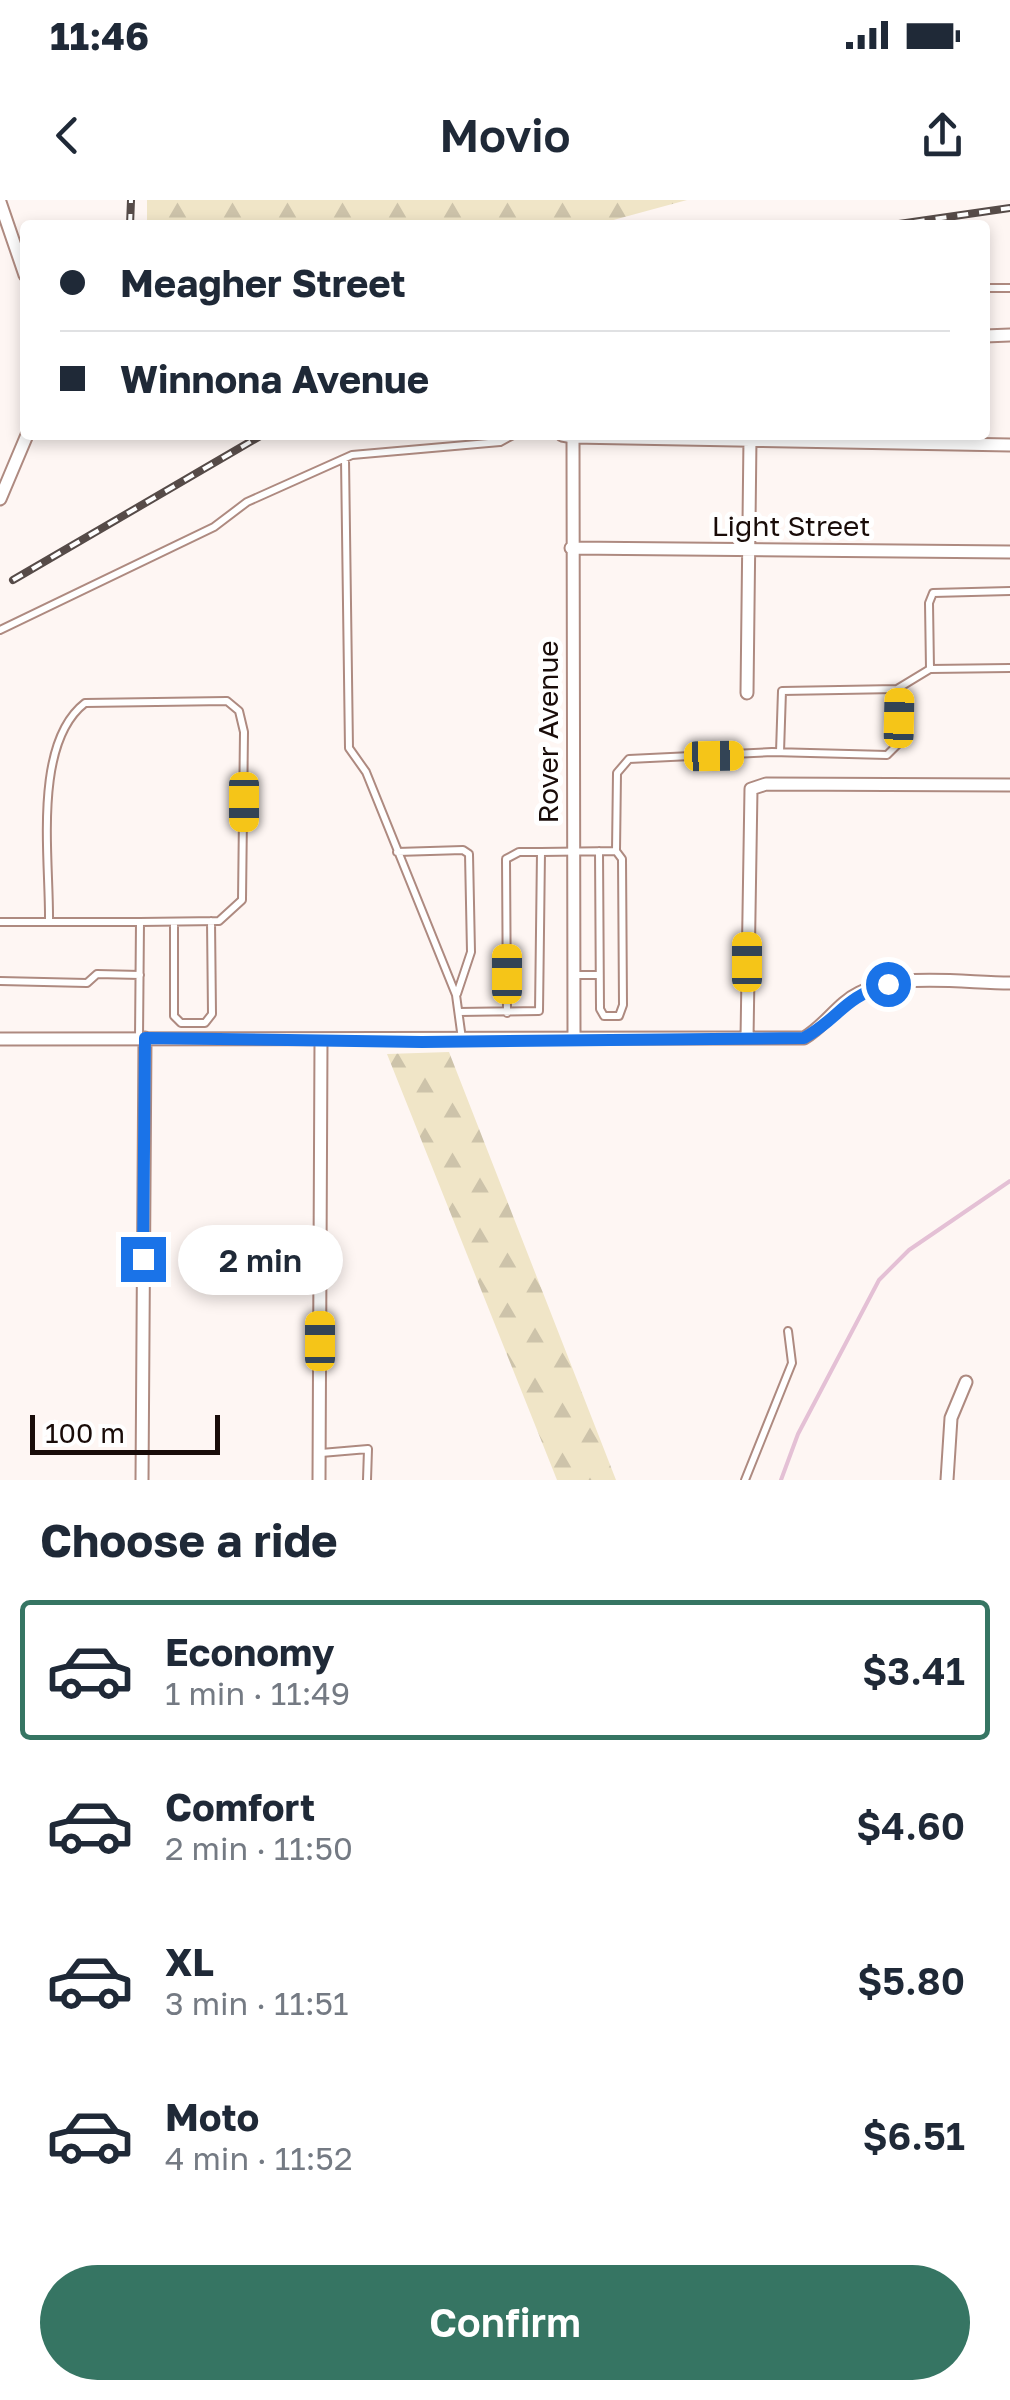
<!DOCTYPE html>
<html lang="en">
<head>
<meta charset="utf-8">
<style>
  body { margin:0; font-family:"Golos Text",sans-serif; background:#f6f6f7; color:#1f2937; height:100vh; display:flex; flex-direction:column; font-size:38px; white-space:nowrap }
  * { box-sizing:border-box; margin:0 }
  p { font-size:32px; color:#747a83 }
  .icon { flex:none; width:55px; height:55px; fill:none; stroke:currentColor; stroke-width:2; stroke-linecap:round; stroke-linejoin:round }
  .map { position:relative; height:1280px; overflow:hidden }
  .side { display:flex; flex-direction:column; background:#fff; flex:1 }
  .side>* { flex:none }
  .hud { position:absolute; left:20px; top:20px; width:970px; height:220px; border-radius:10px; box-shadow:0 5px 15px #0003; display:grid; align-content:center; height:220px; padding:0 40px; background:#fff }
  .scale { position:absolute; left:30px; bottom:25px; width:190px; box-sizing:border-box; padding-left:10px; border:5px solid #190c09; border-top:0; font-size:28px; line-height:35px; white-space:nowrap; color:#190c09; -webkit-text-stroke:8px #fff; paint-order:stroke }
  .end { position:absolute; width:45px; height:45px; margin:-22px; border:12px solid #1a73e8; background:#fff; box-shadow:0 0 0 5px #fff }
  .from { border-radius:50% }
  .bubble { position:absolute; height:70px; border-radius:35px; background:#fff; box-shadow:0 5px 15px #0003; font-size:32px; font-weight:600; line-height:70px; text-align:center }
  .car { position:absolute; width:30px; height:60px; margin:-30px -15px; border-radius:12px; box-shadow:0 0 8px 2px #0007; background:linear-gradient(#f5c518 24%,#345 0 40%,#f5c518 0 76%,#345 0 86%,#f5c518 0) }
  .hud b { display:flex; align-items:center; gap:35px; height:95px; font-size:38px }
  .hud b+b { border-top:2px solid #e0e1e3 }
  .hud i { width:25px; height:25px; background:#1f2937 }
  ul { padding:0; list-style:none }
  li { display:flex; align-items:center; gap:30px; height:140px; margin:0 20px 15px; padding:0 20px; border:5px solid transparent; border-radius:10px }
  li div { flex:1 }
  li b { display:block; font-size:38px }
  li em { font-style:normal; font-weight:600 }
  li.on { border-color:#367563 }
  li>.icon { width:90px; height:90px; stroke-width:1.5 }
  h2 { padding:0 40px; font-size:45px; line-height:120px }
  .cta { display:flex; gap:20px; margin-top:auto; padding:20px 40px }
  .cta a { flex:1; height:115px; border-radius:60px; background:#367563; color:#fff; font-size:40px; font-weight:600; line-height:115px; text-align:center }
  .status { display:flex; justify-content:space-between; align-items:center; height:70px; padding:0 50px; background:#fff; direction:ltr }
  .status svg { height:28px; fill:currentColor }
  header { display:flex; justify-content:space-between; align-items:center; height:130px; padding:0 40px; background:#fff; font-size:45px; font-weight:600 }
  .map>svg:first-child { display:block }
</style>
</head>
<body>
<div class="status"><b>11:46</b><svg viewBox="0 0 49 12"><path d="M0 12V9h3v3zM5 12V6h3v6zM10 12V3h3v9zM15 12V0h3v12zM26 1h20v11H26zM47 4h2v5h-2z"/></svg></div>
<header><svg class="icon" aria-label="back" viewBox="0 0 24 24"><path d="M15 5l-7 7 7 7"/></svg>Movio<svg class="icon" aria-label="share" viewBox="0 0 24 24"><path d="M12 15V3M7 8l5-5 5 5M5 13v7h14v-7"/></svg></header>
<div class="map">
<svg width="1010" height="1280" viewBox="0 0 1010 1280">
  <defs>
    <pattern id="forest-firs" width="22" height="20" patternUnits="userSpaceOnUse" patternTransform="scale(2.5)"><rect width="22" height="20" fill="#f0e5c7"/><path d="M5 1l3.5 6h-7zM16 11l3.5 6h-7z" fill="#cdc3aa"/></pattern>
  </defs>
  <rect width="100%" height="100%" fill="#fef6f3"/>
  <!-- forest -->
  <path fill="url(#forest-firs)" d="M147,0h540l-92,25h-448z
    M449,852l167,428h-59l-170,-426z"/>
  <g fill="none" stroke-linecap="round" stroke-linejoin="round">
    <!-- stream -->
    <path stroke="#e4c0d5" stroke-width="4" d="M781,1280l17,-46 81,-154 30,-30 101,-69"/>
    <!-- service casing -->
    <g stroke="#ae8a80" stroke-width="10">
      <path id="service" d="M985,88h25
        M345,259l4,289 17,24 90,223 6,44
        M0,430l214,-103 33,-25 105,-47 148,-13 13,-7
        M930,469l-1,-66 4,-10 77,-2
        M780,552l2,-61 115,-2 33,-20 80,-1
        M599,651l1,158 4,7h15l4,-11 -1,-146 -6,-8
        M397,652l66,-2 6,4 2,98 -14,42
        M0,722h140l-1,116
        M49,722c1,-62 -17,-178 36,-219l142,-2 12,10 5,21 -2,168 -23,21 -79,1
        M174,722v94l7,7h24l7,-9 -1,-93
        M576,775h23
        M0,781l87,2 10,-9 43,1
        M459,812l80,-1 2,-159 75,-1 1,-78 12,-14 143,-7 115,3 12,-12 -2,-54
        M507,813l-1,-154 13,-7h22
        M321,1253l47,-4 -1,31
        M745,1280l47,-117 -4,-32"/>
    </g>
    <!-- minor casing -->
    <g stroke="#ae8a80" stroke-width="15">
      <path id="minor" d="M0,2l25,73
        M985,136l25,-1
        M562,235l11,2 1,600
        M573,237l437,8
        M0,299l27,-64
        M571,348l439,4
        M747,493l3,-255
        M747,838l4,-249 15,-5 244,1
        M0,839l804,-1c21,-12 34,-35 55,-45 42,-21 106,-10 151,-10
        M142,1280l3,-442
        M319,1280l2,-439
        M947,1280l4,-62 15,-36"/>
    </g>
    <!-- service -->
    <use href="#service" stroke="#fff" stroke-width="6"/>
    <!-- minor -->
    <use href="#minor" stroke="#fff" stroke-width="11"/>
    <!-- rail casing -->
    <g stroke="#564b48" stroke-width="8">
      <path id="rail" d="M130,25l1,-25
        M892,25l118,-17
        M13,380l249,-145"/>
    </g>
    <!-- rail -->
    <use href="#rail" stroke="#fff" stroke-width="4" stroke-dasharray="11" stroke-linecap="butt"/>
  </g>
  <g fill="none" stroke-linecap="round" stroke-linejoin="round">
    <!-- route -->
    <path stroke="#1a73e8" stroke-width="12" d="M143,1059l2,-221 277,4 382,-4c37,-21 38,-40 84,-54"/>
  </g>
  <g text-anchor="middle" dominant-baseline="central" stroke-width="10" stroke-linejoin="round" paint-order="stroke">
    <!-- street labels -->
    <g font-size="28" fill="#190c09" stroke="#fff">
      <text x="791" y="325">Light Street</text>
      <text transform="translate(547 532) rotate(-90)">Rover Avenue</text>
    </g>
  </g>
</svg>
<div class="scale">100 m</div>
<i class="end from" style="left:888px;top:784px"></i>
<i class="end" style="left:143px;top:1059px"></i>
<div class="bubble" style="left:178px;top:1025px;width:165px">2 min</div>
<i class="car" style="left:899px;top:518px;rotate:1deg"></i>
<i class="car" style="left:714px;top:556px;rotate:89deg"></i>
<i class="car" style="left:244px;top:602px;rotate:180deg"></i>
<i class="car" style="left:747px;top:762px;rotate:0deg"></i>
<i class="car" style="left:507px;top:774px;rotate:0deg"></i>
<i class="car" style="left:320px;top:1141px;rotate:0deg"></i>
<div class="hud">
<b><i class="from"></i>Meagher Street</b>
<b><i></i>Winnona Avenue</b>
</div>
</div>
<section class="side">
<h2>Choose a ride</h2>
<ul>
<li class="on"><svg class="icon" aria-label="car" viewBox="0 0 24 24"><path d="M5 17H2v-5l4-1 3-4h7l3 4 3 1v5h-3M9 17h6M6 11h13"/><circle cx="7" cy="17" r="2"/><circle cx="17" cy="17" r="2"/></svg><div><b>Economy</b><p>1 min · 11:49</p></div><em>$3.41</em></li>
<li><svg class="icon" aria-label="car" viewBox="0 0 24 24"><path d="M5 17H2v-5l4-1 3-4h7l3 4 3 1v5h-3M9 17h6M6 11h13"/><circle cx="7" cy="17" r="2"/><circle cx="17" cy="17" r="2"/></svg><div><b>Comfort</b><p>2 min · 11:50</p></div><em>$4.60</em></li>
<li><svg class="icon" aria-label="car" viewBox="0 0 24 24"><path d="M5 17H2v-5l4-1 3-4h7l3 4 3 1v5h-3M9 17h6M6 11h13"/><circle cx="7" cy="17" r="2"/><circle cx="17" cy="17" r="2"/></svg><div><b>XL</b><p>3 min · 11:51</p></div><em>$5.80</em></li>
<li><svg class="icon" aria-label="car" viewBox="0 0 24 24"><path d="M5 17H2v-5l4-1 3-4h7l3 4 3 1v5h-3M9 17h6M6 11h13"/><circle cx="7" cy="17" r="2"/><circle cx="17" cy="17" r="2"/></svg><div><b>Moto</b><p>4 min · 11:52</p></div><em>$6.51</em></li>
</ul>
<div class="cta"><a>Confirm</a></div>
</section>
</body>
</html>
